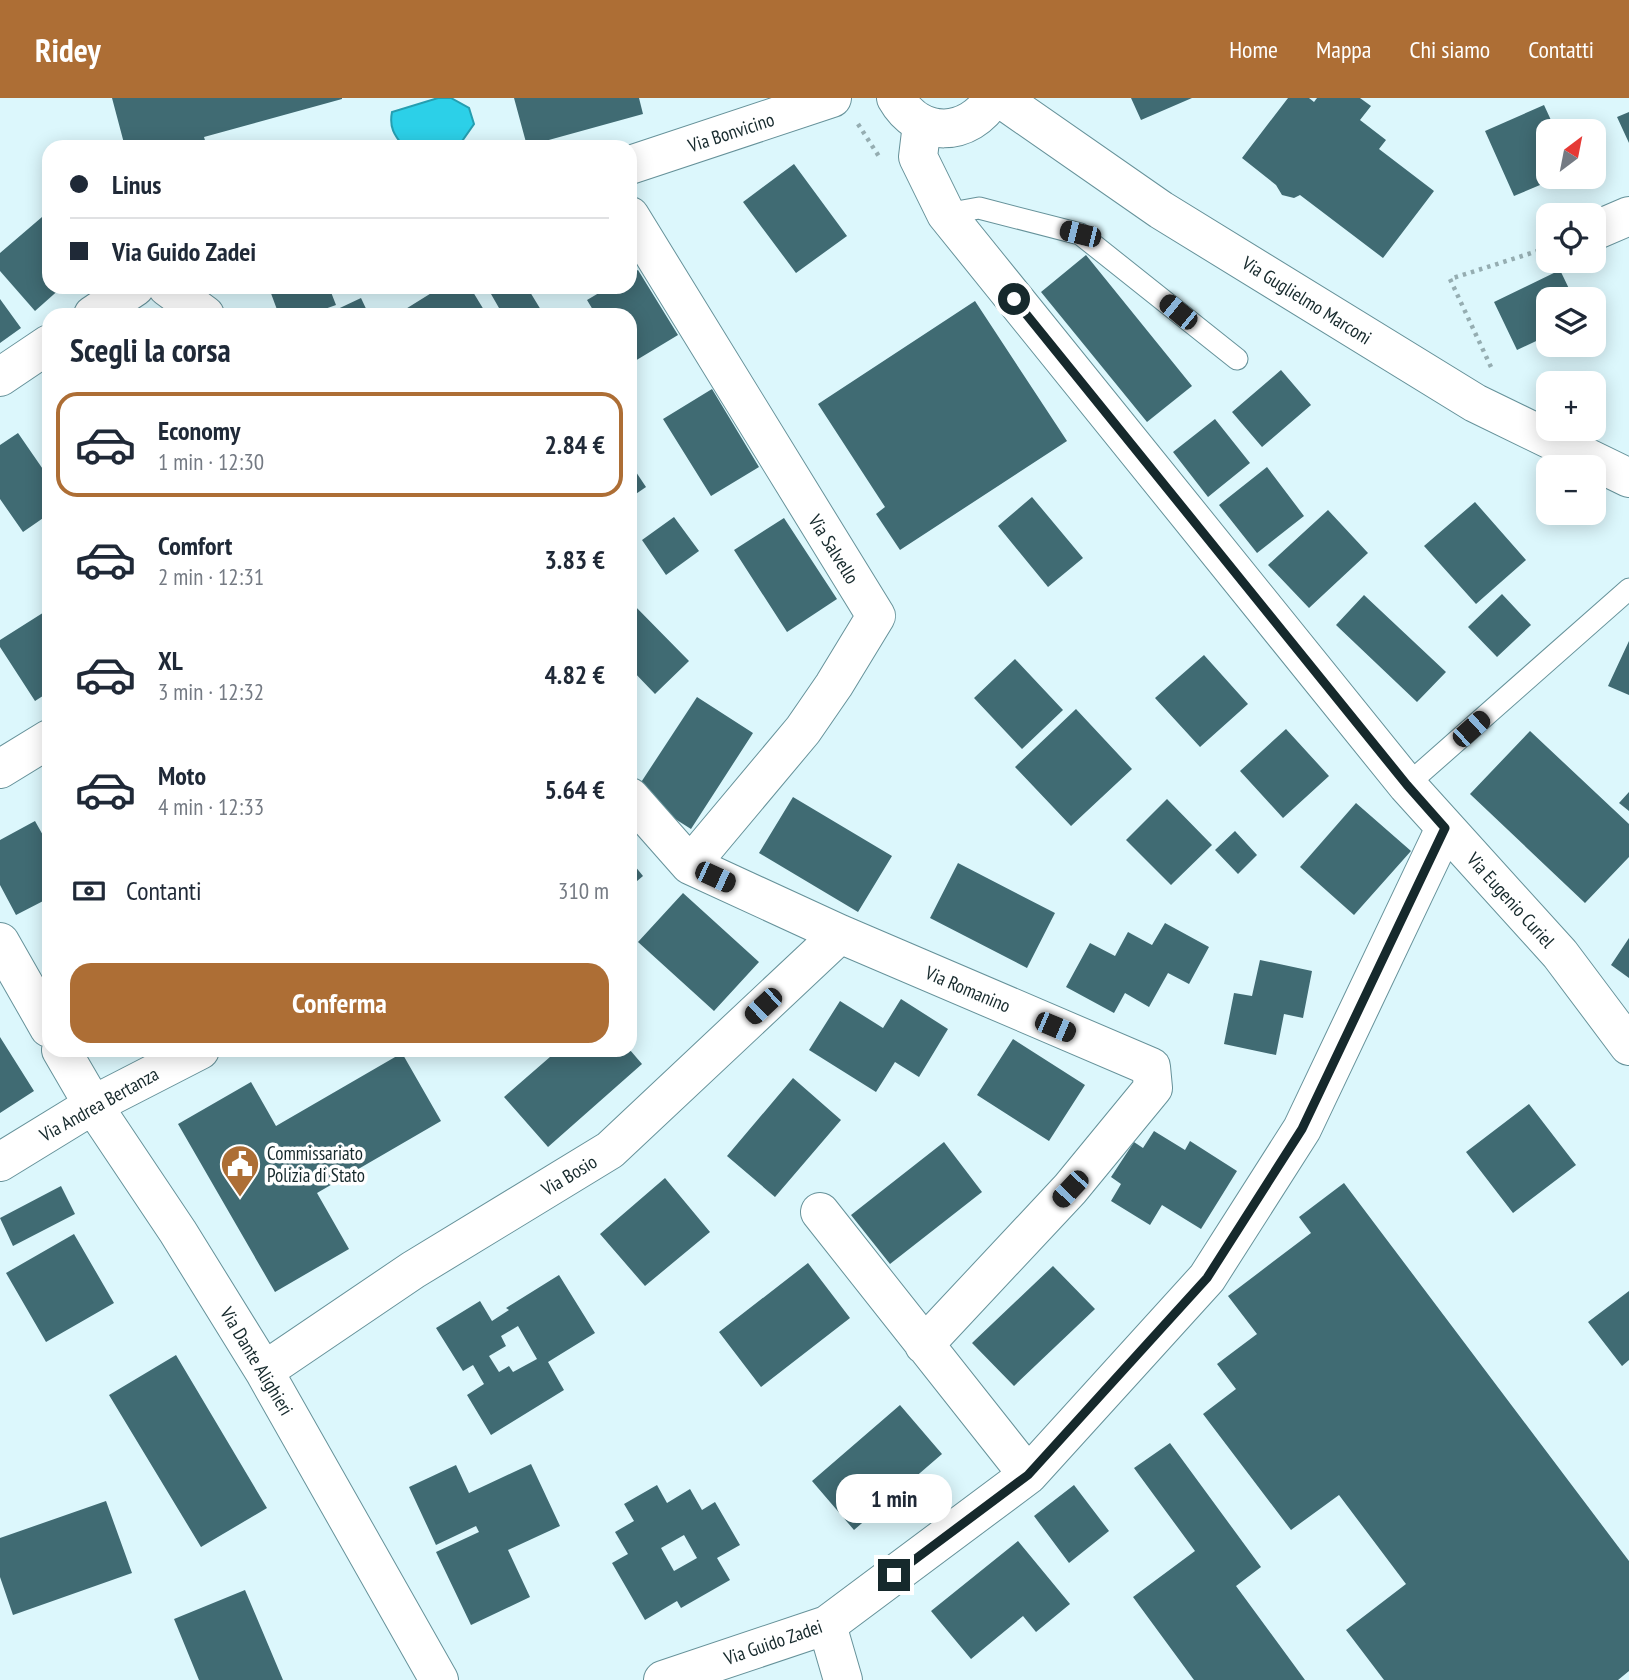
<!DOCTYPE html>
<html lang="it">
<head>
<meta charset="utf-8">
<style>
  body { margin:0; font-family:"PT Sans Narrow",sans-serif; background:#f2f2f3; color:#1f2937; height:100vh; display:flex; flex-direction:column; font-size:26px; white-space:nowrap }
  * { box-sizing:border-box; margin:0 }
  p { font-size:23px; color:#747a83 }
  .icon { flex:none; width:38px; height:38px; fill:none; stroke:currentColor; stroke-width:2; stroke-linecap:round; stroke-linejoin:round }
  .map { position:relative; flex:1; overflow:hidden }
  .side { position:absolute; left:42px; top:210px; width:595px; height:749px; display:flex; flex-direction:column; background:#fff; border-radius:21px; box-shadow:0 4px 18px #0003 }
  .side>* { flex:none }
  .banner { position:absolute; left:42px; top:42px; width:595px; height:154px; border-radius:21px; box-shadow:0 4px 18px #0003; display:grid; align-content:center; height:154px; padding:0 28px; background:#fff }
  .needle { width:46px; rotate:32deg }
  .tools { position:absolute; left:1536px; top:21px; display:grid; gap:14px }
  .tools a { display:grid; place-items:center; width:70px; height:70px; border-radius:14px; background:#fff; box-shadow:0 4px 18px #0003; font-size:35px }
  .end { position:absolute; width:32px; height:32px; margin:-16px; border:9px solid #16292c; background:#fff; box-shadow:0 0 0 4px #fff }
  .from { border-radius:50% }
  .bubble { position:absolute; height:49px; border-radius:21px; background:#fff; box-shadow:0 4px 18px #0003; font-size:23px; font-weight:800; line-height:49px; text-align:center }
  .car { position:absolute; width:21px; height:42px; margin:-21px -10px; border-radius:9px; box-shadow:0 0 5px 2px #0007; background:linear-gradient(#222 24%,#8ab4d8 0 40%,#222 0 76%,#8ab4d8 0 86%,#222 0) }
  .banner b { display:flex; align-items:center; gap:24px; height:66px; font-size:26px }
  .banner b+b { border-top:2px solid #e0e1e3 }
  .banner i { width:18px; height:18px; background:#1f2937 }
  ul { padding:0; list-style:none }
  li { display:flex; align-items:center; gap:21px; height:105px; margin:0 14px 10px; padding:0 14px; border:4px solid transparent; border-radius:21px }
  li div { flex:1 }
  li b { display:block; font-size:26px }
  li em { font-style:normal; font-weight:800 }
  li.selected { border-color:#ad6e35 }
  li>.icon { width:63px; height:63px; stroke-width:1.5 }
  h2 { padding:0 28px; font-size:32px; line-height:84px }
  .pay { display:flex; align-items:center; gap:18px; height:77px; padding:0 28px; font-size:26px }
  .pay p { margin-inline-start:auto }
  .action { display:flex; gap:14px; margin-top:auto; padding:14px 28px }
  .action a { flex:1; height:80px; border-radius:21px; background:#ad6e35; color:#fff; font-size:28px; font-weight:800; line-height:80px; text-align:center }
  header { display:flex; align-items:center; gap:42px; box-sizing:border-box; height:98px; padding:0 35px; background:#ad6e35; color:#fff }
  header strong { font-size:33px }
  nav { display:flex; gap:38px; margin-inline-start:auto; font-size:24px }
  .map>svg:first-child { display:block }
</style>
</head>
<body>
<header>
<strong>Ridey</strong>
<nav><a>Home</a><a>Mappa</a><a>Chi siamo</a><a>Contatti</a></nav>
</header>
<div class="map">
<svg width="1629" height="1582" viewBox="0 0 1629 1582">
  <rect width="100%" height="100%" fill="#dcf7fc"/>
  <!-- water -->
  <path fill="#2cd0e8" stroke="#259eb0" stroke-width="2" d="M438,0h13l18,10 5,16 -14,20 -56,3c-10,-12 -15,-20 -12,-35z"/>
  <!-- building -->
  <path fill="#406b73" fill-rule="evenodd" d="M112,0h230v1l-138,38 3,10h-82z
    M514,0h125l4,16 -116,32z
    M1131,0h61l-51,22z
    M1288,0h21l5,4 3,-4h43l11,8 -11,14 26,20 -7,9 55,42 -51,67 -83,-63 -6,3 -12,-3 -6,-10 -34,-27z
    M1544,7l12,26h-7v46h10l-45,19 -29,-65z
    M1629,14v31l-12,-26z
    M794,66l53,72 -51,37 -53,-71z
    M49,113v76h13l-27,24 -35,-40v-18z
    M1086,157l106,131 -45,36 -106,-130z
    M638,172l40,65 -48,29v-49h-34l-9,-15 22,-13h21v-13z
    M1560,172l14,29h-25v36l-32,15 -23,-48z
    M272,189h57l7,18 -28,10h-29l-10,-27z
    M441,189h29l17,28h-91z
    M487,189h40l17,28h-41z
    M361,200l8,17h-44z
    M0,201l21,29 -21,15z
    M975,203l92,140 -167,109 -24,-36 9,-7 -67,-103z
    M1281,272l30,35 -49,42 -30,-35z
    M712,291l47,78 -48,29 -48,-77z
    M1215,321l35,44 -42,34 -35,-45z
    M18,335l31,45v36l-26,18 -23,-33v-54z
    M630,365l16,24 -16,11z
    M1267,369l37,49 -47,37 -38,-48z
    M1032,399l51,61 -35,29 -50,-61z
    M1475,404l51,58 -50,44 -52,-58z
    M1328,412l40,43 -59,55 -41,-43z
    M674,419l25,34 -33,24 -24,-35z
    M784,420l53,81 -50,33 -53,-82z
    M1502,496l29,31 -34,32 -29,-30z
    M1364,497l82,77 -29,30 -81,-77z
    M630,503l59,60 -34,33 -25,-26z
    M49,511v83l-14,9 -35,-54v-7z
    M1629,543v54l-21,-9z
    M1204,557l44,49 -48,43 -45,-49z
    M1015,561l48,51 -41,39 -48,-51z
    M697,599l56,36 -62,96 -57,-36z
    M1076,611l56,60 -61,57 -56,-59z
    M1286,631l43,47 -46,42 -43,-47z
    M1530,633l99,93v33l-44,46 -115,-109z
    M1629,694v19l-10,-8z
    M793,699l99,59 -34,56 -99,-59z
    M1167,701l45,46 -41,40 -45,-45z
    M1356,705l55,48 -57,64 -54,-48z
    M35,723l14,25v52l-33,17 -16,-30v-45z
    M1235,733l22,24 -19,19 -23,-24z
    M630,762l13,16 -13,11z
    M958,765l97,50 -28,55 -97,-50z
    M683,795l76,69 -45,49 -76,-69z
    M1165,825l44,24 -20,37 -21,-11 -19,34 -24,-14 -11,20 -48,-26 24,-44 25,13 13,-24 24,13z
    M1629,840v40l-18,-13z
    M1260,862l52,11 -9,47 -19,-4 -8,41 -52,-11 10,-51 18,3z
    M901,901l47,30 -29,48 -24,-15 -19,30 -67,-42 31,-49 43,27z
    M0,939l34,54 -34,22z
    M1013,941l72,46 -36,56 -72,-46z
    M558,952h72l12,14 -94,83 -44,-50z
    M402,955l39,68 -124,72 32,56 -74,43 -97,-168 73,-42 25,44z
    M793,980l48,42 -66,77 -48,-41z
    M1529,1006l47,61 -63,48 -47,-61z
    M1154,1033l31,19 5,-9 47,30 -36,58 -39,-24 -12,20 -39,-24 10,-17 -10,-7 23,-35 9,6z
    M944,1044l38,50 -92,72 -39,-49z
    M665,1080l45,54 -65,54 -45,-52z
    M1344,1085l285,378v110l-11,9h-234l-38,-50 60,-46 -67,-89 -48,35 -88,-116 33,-25 -19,-25 40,-30 -29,-38 83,-63 -12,-16z
    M61,1088l14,28 -62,32 -13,-28z
    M74,1136l40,69 -68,39 -40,-69z
    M808,1165l42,55 -89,69 -42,-55z
    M1053,1168l42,43 -81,77 -42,-43z
    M559,1177l36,58 -47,29 16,28 -73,45 -24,-40 17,-11 -11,-19 -10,6 -27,-43 44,-27 12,20 17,-11 -3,-2zM518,1228l19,33 -24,13 -4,-6 -10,6 -10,-16 17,-10 -5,-10z
    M1629,1193v69l-7,6 -34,-44z
    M176,1257l91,153 -66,39 -92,-152z
    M900,1307l42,49 -88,76 -42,-49z
    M1170,1345l91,124 -25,19 69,94h-111l-61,-83 62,-46 -61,-83z
    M531,1366l29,62 -52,24 22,47 -59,28 -35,-73 43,-20 -3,-6 -40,19 -27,-58 47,-22 13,28z
    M657,1387l10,18 23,-14 12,21 13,-8 25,43 -23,13 13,22 -49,28 -4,-7 -32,19 -33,-57 16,-9 -13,-22 19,-11 -10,-17zM684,1437l13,23 -23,13 -13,-23z
    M1074,1387l35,46 -40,32 -35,-47z
    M106,1403l26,72 -119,42 -13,-38v-39z
    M1018,1443l52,63 -34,28 -13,-16 -52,43 -40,-48z
    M245,1492l38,90h-84l-25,-61z"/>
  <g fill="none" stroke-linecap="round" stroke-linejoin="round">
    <!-- service casing -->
    <g stroke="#66929a" stroke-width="23">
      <path id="service" d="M946,116l33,-6 101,26 157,125
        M1407,687l222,-196"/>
    </g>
    <!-- minor casing -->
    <g stroke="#66929a" stroke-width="40">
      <path id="minor" d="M922,26l-4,33 28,57 461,571 153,169 69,92
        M630,67l202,-67
        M630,118l246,400 -42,69 -31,45 -113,135
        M1594,133l35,-15
        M167,189l38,28
        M93,217l42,-28
        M0,279l49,-33
        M0,671l49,-30
        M630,699l60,68 150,69 311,133 2,21 -83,101 -146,156
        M0,844l49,86
        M61,952l32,55 85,127 86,139 175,309
        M0,1064l93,-57 107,-55
        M820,1114l208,263
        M264,1273l149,-101 197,-120 230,-216
        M827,1527l16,55
        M663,1582l164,-55 201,-150 179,-197 95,-149 143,-301"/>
    </g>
    <!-- secondary casing -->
    <g stroke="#66929a" stroke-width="40">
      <path id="secondary" d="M896,0c23,41 73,40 97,0
        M1000,0l161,112 314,193 154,75"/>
    </g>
    <!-- path -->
    <path stroke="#95adb1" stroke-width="4.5" stroke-dasharray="3.5 5" stroke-linecap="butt" d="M858,26l22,34
      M1491,269l-41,-88 94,-30 5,-4"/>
    <!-- service -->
    <use href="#service" stroke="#fff" stroke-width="21"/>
    <!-- minor -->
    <use href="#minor" stroke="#fff" stroke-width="38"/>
    <!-- secondary -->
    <use href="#secondary" stroke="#fff" stroke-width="38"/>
  </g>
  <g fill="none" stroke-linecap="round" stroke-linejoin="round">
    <!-- route -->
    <path stroke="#16292c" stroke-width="9" d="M894,1477l134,-100 179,-197 95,-149 143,-301 -38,-43 -393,-486"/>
  </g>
  <!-- icons -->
  <defs>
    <g id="civic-pin" transform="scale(2.0125)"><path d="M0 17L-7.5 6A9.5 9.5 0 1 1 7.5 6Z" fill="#ad6e35" stroke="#fff"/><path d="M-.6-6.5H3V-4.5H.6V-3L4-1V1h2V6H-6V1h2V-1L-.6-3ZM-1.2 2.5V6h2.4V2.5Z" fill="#fff"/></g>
  </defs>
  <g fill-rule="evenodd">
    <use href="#civic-pin" x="240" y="1066"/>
  </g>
  <g text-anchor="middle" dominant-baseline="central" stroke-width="7" stroke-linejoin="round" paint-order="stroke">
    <!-- street labels -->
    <g font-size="19" fill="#16292c" stroke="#fff">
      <text transform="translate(731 34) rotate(-18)">Via Bonvicino</text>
      <text transform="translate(1307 202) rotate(32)">Via Guglielmo Marconi</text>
      <text transform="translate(834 451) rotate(58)">Via Salvello</text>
      <text transform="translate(1511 802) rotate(48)">Via Eugenio Curiel</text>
      <text transform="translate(968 891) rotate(23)">Via Romanino</text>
      <text transform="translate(99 1006) rotate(-29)">Via Andrea Bertanza</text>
      <text transform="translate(569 1077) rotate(-31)">Via Bosio</text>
      <text transform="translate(257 1263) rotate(59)">Via Dante Alighieri</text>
      <text transform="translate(773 1544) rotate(-19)">Via Guido Zadei</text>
    </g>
    <!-- poi labels -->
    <g font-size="19" fill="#16292c" stroke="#fff" text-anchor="start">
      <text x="267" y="1055">Commissariato<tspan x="267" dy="22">Polizia di Stato</tspan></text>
    </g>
  </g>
</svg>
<div class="tools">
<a><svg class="needle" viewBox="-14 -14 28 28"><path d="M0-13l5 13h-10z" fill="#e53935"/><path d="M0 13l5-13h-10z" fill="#747a83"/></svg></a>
<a><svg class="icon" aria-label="locate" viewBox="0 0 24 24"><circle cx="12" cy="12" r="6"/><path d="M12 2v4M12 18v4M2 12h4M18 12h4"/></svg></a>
<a><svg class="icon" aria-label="layers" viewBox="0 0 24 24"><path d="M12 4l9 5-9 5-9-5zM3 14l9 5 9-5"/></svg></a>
<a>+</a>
<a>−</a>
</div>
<i class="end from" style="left:1014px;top:201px"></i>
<i class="end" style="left:894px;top:1477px"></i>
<div class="bubble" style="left:836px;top:1376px;width:116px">1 min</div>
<i class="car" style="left:1080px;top:136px;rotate:284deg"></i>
<i class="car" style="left:1178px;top:214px;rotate:309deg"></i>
<i class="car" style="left:1471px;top:631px;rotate:48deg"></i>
<i class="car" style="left:715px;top:779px;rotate:115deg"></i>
<i class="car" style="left:763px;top:908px;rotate:227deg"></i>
<i class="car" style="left:1055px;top:929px;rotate:113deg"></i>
<i class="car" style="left:1070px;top:1091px;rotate:223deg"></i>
<div class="banner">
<b><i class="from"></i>Linus</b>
<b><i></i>Via Guido Zadei</b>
</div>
<section class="side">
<h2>Scegli la corsa</h2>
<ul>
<li class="selected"><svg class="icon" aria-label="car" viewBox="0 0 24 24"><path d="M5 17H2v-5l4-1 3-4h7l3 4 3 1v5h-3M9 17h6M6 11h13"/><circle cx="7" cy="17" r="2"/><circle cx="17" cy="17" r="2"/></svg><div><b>Economy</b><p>1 min · 12:30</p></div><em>2.84 €</em></li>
<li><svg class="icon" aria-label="car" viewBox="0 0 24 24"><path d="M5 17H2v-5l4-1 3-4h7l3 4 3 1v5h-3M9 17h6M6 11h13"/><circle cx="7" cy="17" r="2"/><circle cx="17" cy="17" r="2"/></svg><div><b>Comfort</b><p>2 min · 12:31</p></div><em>3.83 €</em></li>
<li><svg class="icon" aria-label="car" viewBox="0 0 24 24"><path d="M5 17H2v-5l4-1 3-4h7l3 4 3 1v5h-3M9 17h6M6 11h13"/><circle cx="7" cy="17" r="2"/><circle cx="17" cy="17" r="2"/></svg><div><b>XL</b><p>3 min · 12:32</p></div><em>4.82 €</em></li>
<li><svg class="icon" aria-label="car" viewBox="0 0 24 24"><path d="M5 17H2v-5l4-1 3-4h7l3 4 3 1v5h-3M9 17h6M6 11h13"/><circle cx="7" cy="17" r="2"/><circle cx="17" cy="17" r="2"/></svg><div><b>Moto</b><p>4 min · 12:33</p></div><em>5.64 €</em></li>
</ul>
<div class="pay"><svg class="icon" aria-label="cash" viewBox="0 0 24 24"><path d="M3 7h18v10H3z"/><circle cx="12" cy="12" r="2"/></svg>Contanti<p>310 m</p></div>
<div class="action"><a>Conferma</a></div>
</section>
</div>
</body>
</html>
